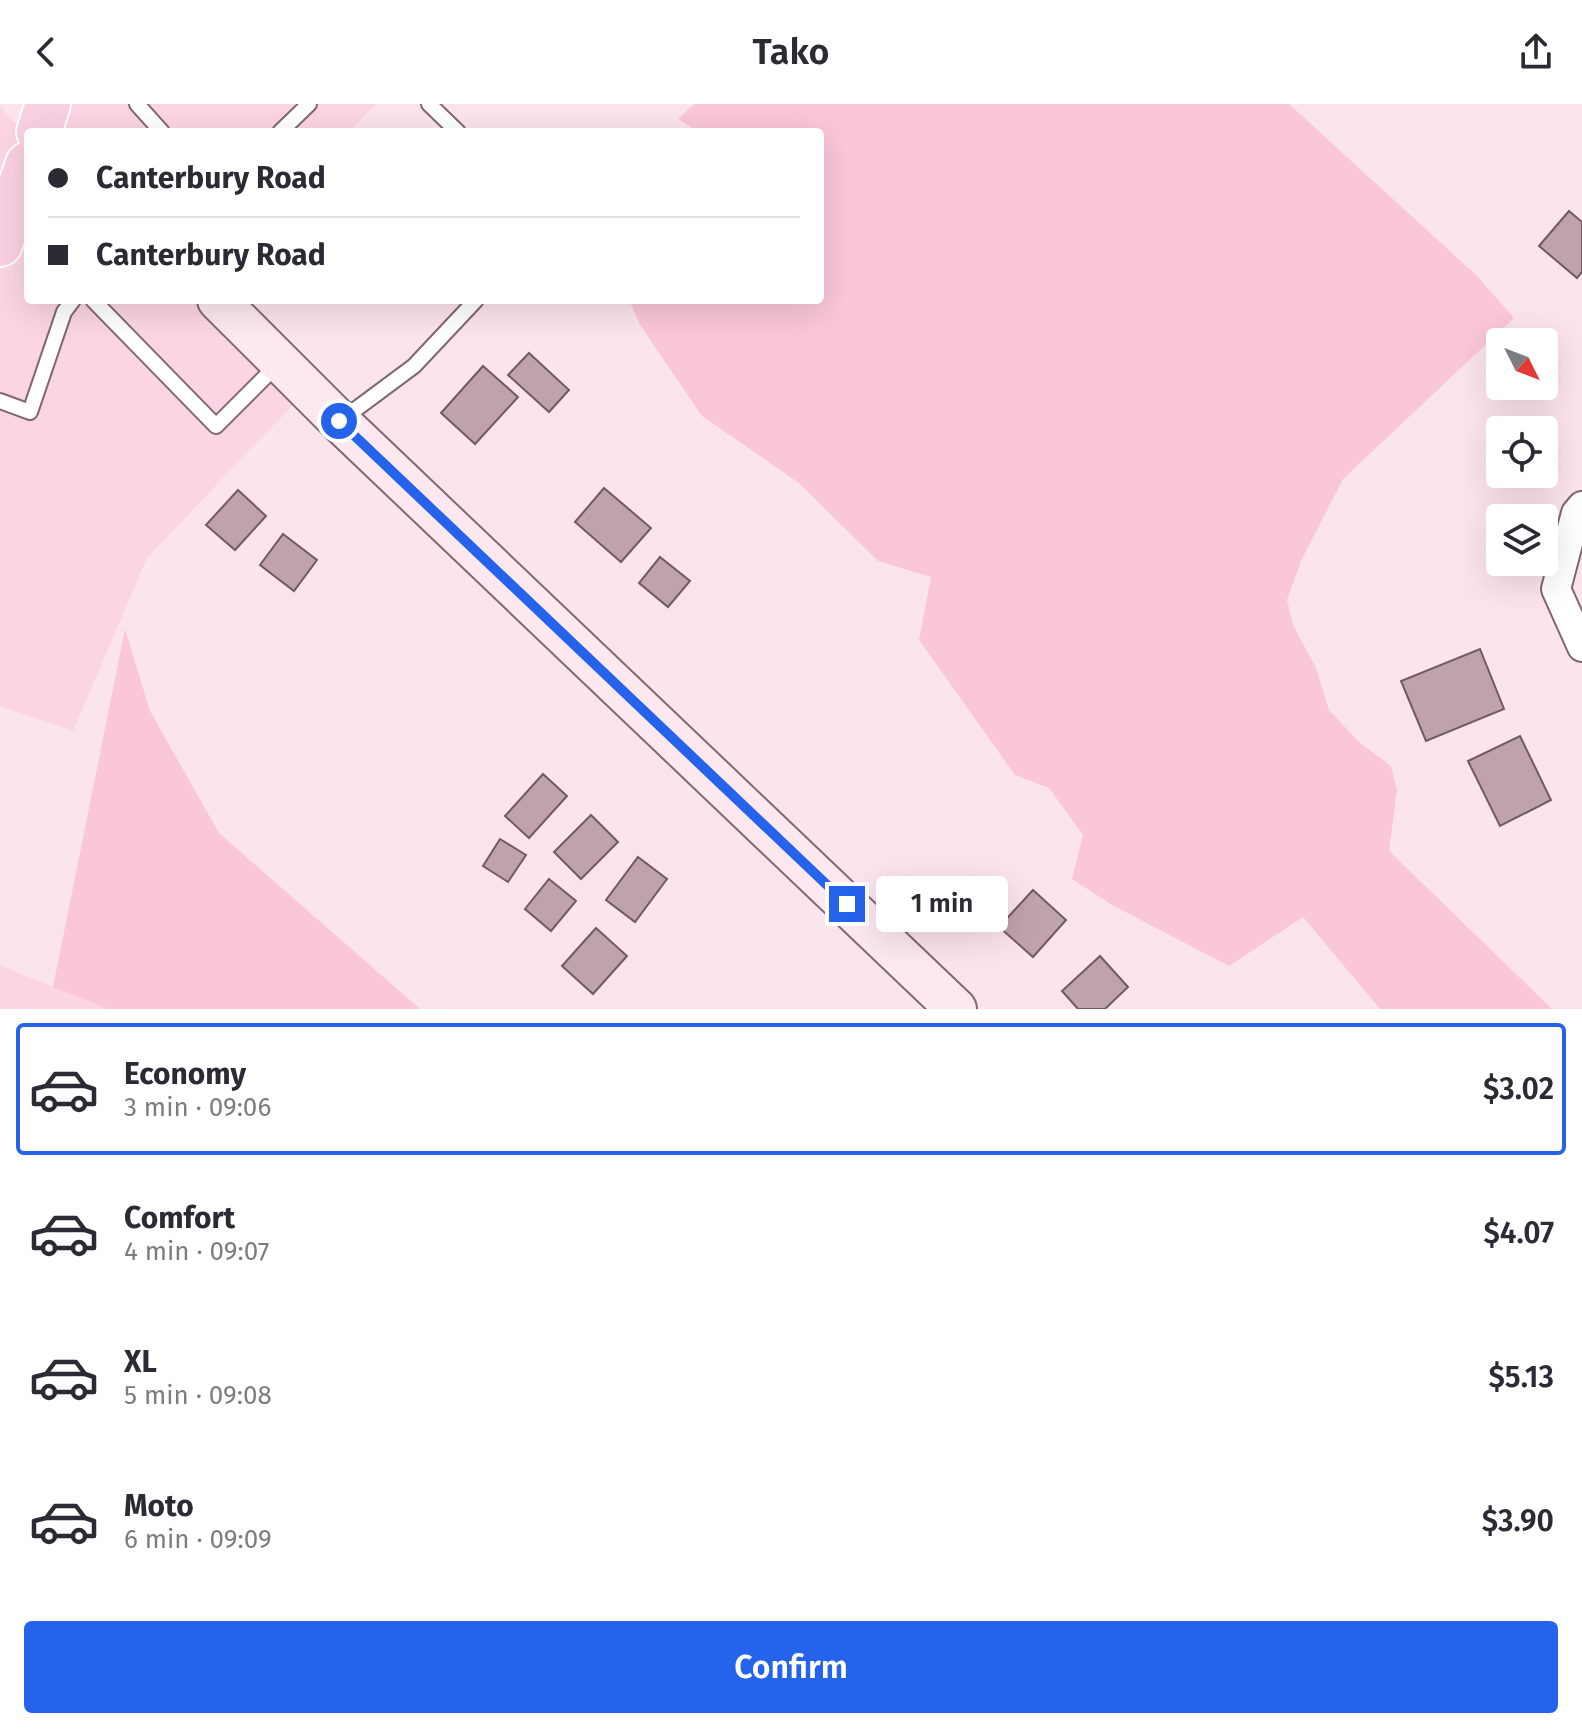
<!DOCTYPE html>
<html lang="en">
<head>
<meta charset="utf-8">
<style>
  body { margin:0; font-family:"Fira Sans",sans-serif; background:#f2f2f3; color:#2b2b33; height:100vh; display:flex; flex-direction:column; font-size:30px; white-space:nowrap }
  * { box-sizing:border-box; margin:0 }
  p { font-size:26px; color:#7c7c81 }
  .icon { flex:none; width:44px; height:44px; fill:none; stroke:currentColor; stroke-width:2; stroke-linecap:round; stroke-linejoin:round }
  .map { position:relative; height:905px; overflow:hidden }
  .drawer { display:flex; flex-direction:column; background:#fff; flex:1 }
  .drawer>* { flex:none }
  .guide { position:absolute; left:24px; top:24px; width:800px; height:176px; border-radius:8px; box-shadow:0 8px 32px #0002; display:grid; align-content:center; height:176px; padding:0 24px; background:#fff }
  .needle { width:52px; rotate:132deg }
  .controls { position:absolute; left:1486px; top:224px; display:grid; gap:16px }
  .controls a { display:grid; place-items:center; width:72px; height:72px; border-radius:8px; background:#fff; box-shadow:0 8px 32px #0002; font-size:40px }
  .end { position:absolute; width:36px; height:36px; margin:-18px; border:10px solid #2563eb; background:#fff; box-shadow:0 0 0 4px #fff }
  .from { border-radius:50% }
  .bubble { position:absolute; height:56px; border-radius:8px; background:#fff; box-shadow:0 8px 32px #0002; font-size:26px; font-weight:600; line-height:56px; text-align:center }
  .guide b { display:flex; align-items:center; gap:28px; height:76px; font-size:30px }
  .guide b+b { border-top:2px solid #e1e1e2 }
  .guide i { width:20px; height:20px; background:#2b2b33 }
  ul { padding:14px 0 0; list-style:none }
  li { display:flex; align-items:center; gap:24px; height:132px; margin:0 16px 12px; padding:0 8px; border:4px solid transparent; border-radius:8px }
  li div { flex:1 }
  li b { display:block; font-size:30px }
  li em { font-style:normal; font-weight:600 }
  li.on { border-color:#2563eb }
  li>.icon { width:72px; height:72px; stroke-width:1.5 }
  .primary-button { display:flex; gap:16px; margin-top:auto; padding:16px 24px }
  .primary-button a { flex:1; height:92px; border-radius:8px; background:#2563eb; color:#fff; font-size:32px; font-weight:600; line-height:92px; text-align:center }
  header { display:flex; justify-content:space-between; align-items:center; height:104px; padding:0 24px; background:#fff; font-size:36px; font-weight:600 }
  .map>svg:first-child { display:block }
</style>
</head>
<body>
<header><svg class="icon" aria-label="back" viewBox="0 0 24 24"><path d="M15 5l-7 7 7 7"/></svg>Tako<svg class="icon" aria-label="share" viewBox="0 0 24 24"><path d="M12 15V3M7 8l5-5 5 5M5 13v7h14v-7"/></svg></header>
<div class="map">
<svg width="1582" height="905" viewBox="0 0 1582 905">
  <rect width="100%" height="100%" fill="#fce4ed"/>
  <!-- built -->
  <path fill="#fbd5e3" d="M48,0h328l-27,28h-310z
    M0,3l23,24 -23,66z
    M28,60v136h190l90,89 -161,169 -74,173 -73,-25v-462z
    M0,861l53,22 55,22h-108z"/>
  <!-- green -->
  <path fill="#fac6da" d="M694,0h595l187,171 38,43 -171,161 -42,82 -14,39 6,25 23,43 13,42 30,32 32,24 6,24 -8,61 163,158h-172l-77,-92 -74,49 -117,-61 -40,-26 11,-44 -34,-47 -34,-13 -96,-135 12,-63 -53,-16 -79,-78 -97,-67 -62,-91 -11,-25h191v-168h-131l3,-4 -14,-9z
    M125,525l25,82 69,122 201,176h-312l-55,-22z"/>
  <!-- building -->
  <path fill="#bfa2ad" stroke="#725963" stroke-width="2" d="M1569,107l13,11v50l-5,6 -38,-32z
    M529,249l40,37 -20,22 -41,-37z
    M483,262l35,31 -43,47 -34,-31z
    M604,384l47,40 -30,34 -46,-40z
    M238,386l28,26 -31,34 -29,-25z
    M283,430l34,26 -23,31 -34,-26z
    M660,453l30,24 -22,26 -29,-24z
    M1480,545l24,60 -78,32 -25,-60z
    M1520,632l31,64 -51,26 -32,-65z
    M543,670l24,22 -38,42 -24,-22z
    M591,711l27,27 -37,37 -27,-27z
    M500,735l26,16 -18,27 -25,-16z
    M638,753l29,22 -32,43 -29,-22z
    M549,775l27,22 -25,30 -26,-22z
    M1033,786l33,30 -33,37 -34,-30z
    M596,824l31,28 -34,38 -31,-28z
    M1100,852l28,31 -23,22h-27l-16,-18z"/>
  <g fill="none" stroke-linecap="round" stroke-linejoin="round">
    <!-- lane casing -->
    <g stroke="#816771" stroke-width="18">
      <path id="lane" d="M137,0l25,28
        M429,0l29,28
        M280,28l29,-28
        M93,196l123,126 64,-64
        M0,297l30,11 34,-100 9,-12
        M340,317l74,-55 62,-66"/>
    </g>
    <!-- street casing -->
    <g stroke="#816771" stroke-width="32">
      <path id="street" d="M1582,402l-6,7 -20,76 26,58"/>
    </g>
    <!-- secondary casing -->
    <g stroke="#816771" stroke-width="44">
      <path id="secondary" d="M218,196l121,121 617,588"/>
    </g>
    <!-- primary casing -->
    <g stroke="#fff" stroke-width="48">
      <path id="primary" d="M39,28l9,-28
        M0,140l28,-80"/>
    </g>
    <!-- lane -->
    <use href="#lane" stroke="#fff" stroke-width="14"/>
    <!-- street -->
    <use href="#street" stroke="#fff" stroke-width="28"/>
    <!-- secondary -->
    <use href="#secondary" stroke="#fde8f0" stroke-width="40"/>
    <!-- primary -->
    <use href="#primary" stroke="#fad1e2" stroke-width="44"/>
  </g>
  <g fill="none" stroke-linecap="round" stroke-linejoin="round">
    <!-- route -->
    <path stroke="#2563eb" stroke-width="10" d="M339,317l508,483"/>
  </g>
</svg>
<div class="controls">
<a><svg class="needle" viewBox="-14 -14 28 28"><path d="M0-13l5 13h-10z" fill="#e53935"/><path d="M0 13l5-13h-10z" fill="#7c7c81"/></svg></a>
<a><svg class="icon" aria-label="locate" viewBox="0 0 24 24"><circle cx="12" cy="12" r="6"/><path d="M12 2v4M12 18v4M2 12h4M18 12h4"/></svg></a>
<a><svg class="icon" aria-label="layers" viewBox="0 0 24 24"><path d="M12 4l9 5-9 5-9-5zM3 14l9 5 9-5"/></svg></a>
</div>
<i class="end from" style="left:339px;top:317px"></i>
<i class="end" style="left:847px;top:800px"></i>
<div class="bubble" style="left:876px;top:772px;width:132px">1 min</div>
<div class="guide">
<b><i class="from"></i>Canterbury Road</b>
<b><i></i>Canterbury Road</b>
</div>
</div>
<section class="drawer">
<ul>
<li class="on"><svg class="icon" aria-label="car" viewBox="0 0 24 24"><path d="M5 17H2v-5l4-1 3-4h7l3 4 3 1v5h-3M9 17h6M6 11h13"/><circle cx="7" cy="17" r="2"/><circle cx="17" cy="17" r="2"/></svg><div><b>Economy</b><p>3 min · 09:06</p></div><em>$3.02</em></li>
<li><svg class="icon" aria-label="car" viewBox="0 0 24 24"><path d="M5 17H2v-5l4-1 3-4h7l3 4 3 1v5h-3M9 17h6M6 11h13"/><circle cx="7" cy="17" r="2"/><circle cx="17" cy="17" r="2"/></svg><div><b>Comfort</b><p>4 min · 09:07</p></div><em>$4.07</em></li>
<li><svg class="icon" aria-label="car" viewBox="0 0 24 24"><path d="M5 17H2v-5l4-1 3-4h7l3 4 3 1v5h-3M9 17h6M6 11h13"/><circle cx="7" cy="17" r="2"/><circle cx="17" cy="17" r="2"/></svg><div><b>XL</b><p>5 min · 09:08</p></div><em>$5.13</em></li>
<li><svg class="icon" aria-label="car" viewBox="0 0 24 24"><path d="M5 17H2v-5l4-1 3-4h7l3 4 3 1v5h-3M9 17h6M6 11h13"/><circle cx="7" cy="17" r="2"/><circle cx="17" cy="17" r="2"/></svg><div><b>Moto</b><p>6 min · 09:09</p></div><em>$3.90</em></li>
</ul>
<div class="primary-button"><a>Confirm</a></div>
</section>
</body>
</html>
